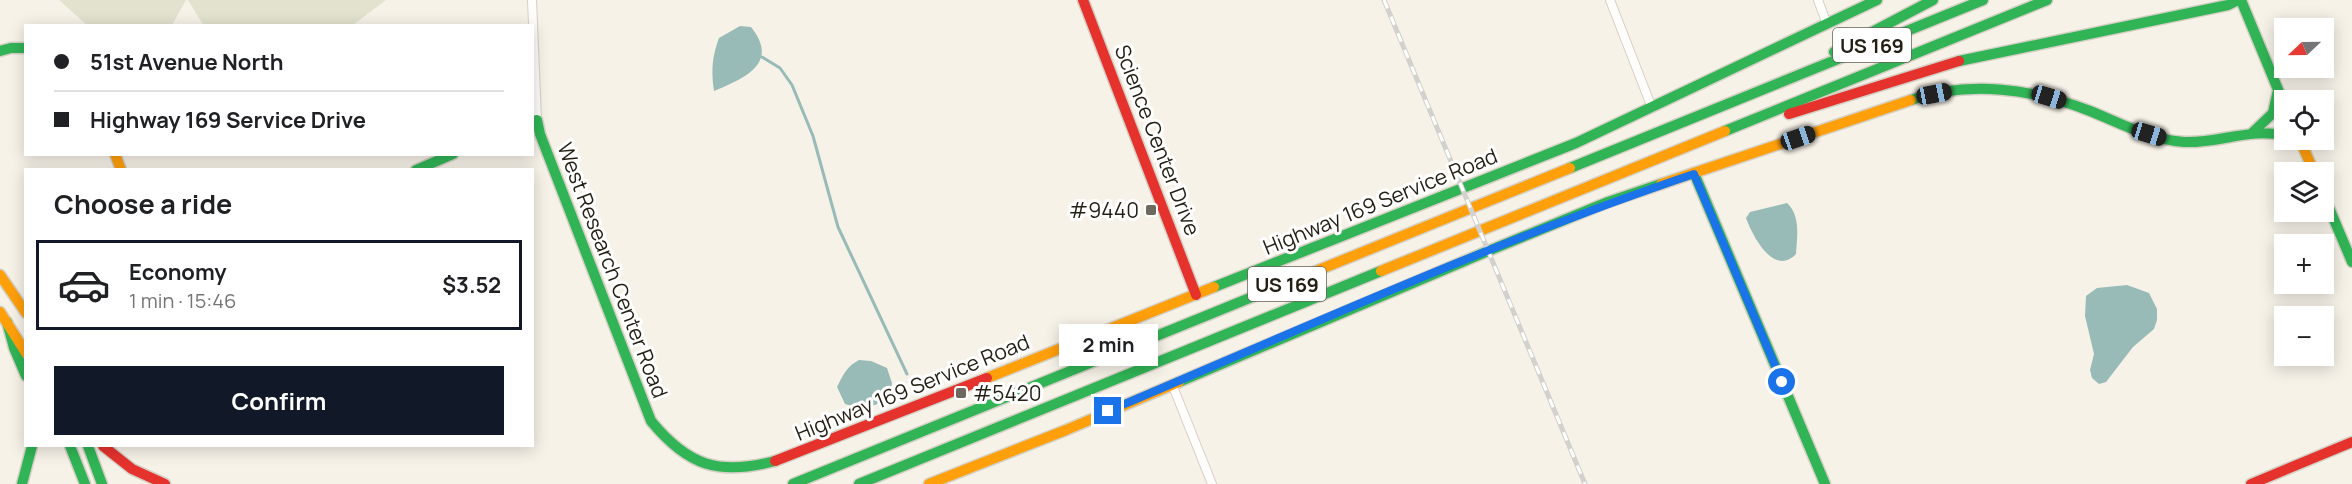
<!DOCTYPE html>
<html lang="en">
<head>
<meta charset="utf-8">
<style>
  body { margin:0; font-family:Manrope,sans-serif; background:#f6f6f6; color:#202124; height:100vh; display:flex; flex-direction:column; font-size:22px; white-space:nowrap }
  * { box-sizing:border-box; margin:0 }
  p { font-size:20px; color:#757577 }
  .icon { flex:none; width:33px; height:33px; fill:none; stroke:currentColor; stroke-width:2; stroke-linecap:round; stroke-linejoin:round }
  .map { position:relative; flex:1; overflow:hidden }
  .details { position:absolute; left:24px; top:168px; width:510px; height:279px; display:flex; flex-direction:column; background:#fff; border-radius:0px; box-shadow:0 3px 15px #0003 }
  .details>* { flex:none }
  .top-card { position:absolute; left:24px; top:24px; width:510px; height:132px; border-radius:0px; box-shadow:0 3px 15px #0003; display:grid; align-content:center; height:132px; padding:0 30px; background:#fff }
  .needle { width:39px; rotate:248deg }
  .controls { position:absolute; left:2274px; top:18px; display:grid; gap:12px }
  .controls a { display:grid; place-items:center; width:60px; height:60px; border-radius:0px; background:#fff; box-shadow:0 3px 15px #0003; font-size:30px }
  .end { position:absolute; width:27px; height:27px; margin:-14px; border:8px solid #1a73e8; background:#fff; box-shadow:0 0 0 3px #fff }
  .from { border-radius:50% }
  .bubble { position:absolute; height:42px; border-radius:0px; background:#fff; box-shadow:0 3px 15px #0003; font-size:20px; font-weight:700; line-height:42px; text-align:center }
  .car { position:absolute; width:18px; height:36px; margin:-18px -9px; border-radius:8px; box-shadow:0 0 4px 2px #0007; background:linear-gradient(#222 24%,#8ab4d8 0 40%,#222 0 76%,#8ab4d8 0 86%,#222 0) }
  .top-card b { display:flex; align-items:center; gap:21px; height:57px; font-size:22px }
  .top-card b+b { border-top:2px solid #e0e0e0 }
  .top-card i { width:15px; height:15px; background:#202124 }
  ul { padding:0; list-style:none }
  li { display:flex; align-items:center; gap:18px; height:90px; margin:0 12px 9px; padding:0 18px; border:3px solid transparent; border-radius:0px }
  li div { flex:1 }
  li b { display:block; font-size:22px }
  li em { font-style:normal; font-weight:700 }
  li.selected { border-color:#111827 }
  li>.icon { width:54px; height:54px; stroke-width:1.5 }
  h2 { padding:0 30px; font-size:27px; line-height:72px }
  .action { display:flex; gap:12px; margin-top:auto; padding:12px 30px }
  .action a { flex:1; height:69px; border-radius:0px; background:#111827; color:#fff; font-size:24px; font-weight:700; line-height:69px; text-align:center }
  .map>svg:first-child { display:block }
</style>
</head>
<body>
<div class="map">
<svg width="2352" height="484" viewBox="0 0 2352 484">
  <rect width="100%" height="100%" fill="#f7f2e8"/>
  <!-- green -->
  <path fill="#e2e2cf" d="M59,0h127l-14,25 -84,1z
    M188,0h198l-33,25 -149,1z"/>
  <!-- water -->
  <path fill="#98bbb8" d="M740,26l11,1c29,36 -6,51 -37,64 -3,-20 -2,-34 5,-53z
    M1787,203c14,13 10,34 9,51 -22,23 -43,-17 -50,-36l4,-6z
    M2127,285l22,8 8,16v11l-3,9 -21,18 -27,35 -7,2 -7,-6 -2,-8 4,-16 -9,-38 1,-20 11,-8z
    M859,360l12,1 16,7 5,15 -2,13c-16,12 -26,14 -45,8l-8,-17c6,-12 10,-21 22,-27z"/>
  <g fill="none" stroke-linecap="round" stroke-linejoin="round">
    <!-- stream -->
    <path stroke="#98bbb8" stroke-width="3" d="M762,57l18,11 12,17 21,51 25,91 69,147"/>
    <!-- street casing -->
    <g stroke="#d5d0c5" stroke-width="10">
      <path id="street" d="M532,0l5,120
        M1610,0l42,108
        M1818,0l9,24
        M1172,384l40,100"/>
    </g>
    <!-- fast casing -->
    <g stroke="#d5d0c5" stroke-width="13">
      <path id="fast" d="M2241,0l43,104
        M0,51l11,-3h15
        M1834,52l99,-52
        M1959,61l269,-56 10,-5
        M1911,100c58,-20 123,-11 179,11 30,12 61,29 94,31 33,2 68,-15 100,-6
        M532,122l5,-2 3,14 111,287c37,45 68,55 124,40
        M1725,131l322,-131
        M2252,133l21,-20 5,-23
        M1570,168l413,-168
        M416,170l37,-16
        M1694,173l131,311
        M2324,196l28,66
        M1214,287l362,-144 301,-143
        M7,322l7,26 12,28
        M1179,382l314,-133 115,-47 53,-18
        M70,446l15,38
        M88,446l14,38
        M22,484l10,-38
        M793,484l496,-202
        M859,484l522,-213"/>
    </g>
    <!-- slow casing -->
    <g stroke="#d5d0c5" stroke-width="13">
      <path id="slow" d="M2300,140l14,32
        M115,154l6,16
        M1661,184l250,-84
        M1381,271l344,-140
        M0,275l26,38
        M1289,282l281,-114
        M0,312l26,41
        M987,378l227,-91
        M929,484l137,-54 113,-48"/>
    </g>
    <!-- jam casing -->
    <g stroke="#d5d0c5" stroke-width="13">
      <path id="jam" d="M1083,0l113,295
        M1789,114l170,-53
        M103,446l29,23 33,15
        M775,461l212,-83
        M2251,484l101,-42"/>
    </g>
    <!-- street -->
    <use href="#street" stroke="#fefdfc" stroke-width="8"/>
    <!-- fast -->
    <use href="#fast" stroke="#30b455" stroke-width="10"/>
    <!-- slow -->
    <use href="#slow" stroke="#ff9f0a" stroke-width="10"/>
    <!-- jam -->
    <use href="#jam" stroke="#e5322d" stroke-width="10"/>
    <!-- rail casing -->
    <g stroke="#d2d1ce" stroke-width="5">
      <path id="rail" d="M1384,0l201,484"/>
    </g>
    <!-- rail -->
    <use href="#rail" stroke="#fff" stroke-width="3" stroke-dasharray="9" stroke-linecap="butt"/>
  </g>
  <g fill="none" stroke-linecap="round" stroke-linejoin="round">
    <!-- route -->
    <path stroke="#1a73e8" stroke-width="8" d="M1108,411c194,-82 387,-170 586,-237l88,208"/>
  </g>
  <!-- markers -->
  <g fill="#6d695e" stroke="#fff" stroke-width="2">
    <rect x="1145" y="204" width="12" height="12" rx="3"/>
    <rect x="955" y="387" width="12" height="12" rx="3"/>
  </g>
  <g text-anchor="middle" dominant-baseline="central" stroke-width="6" stroke-linejoin="round" paint-order="stroke">
    <!-- shield labels -->
    <g fill="#fff" stroke="#65625a" stroke-width="1.5">
      <rect x="1833" y="28" width="78" height="34" rx="4.5"/>
      <rect x="1248" y="267" width="78" height="34" rx="4.5"/>
    </g>
    <g font-size="20" font-weight="bold" fill="#231f13">
      <text x="1872" y="45">US 169</text>
      <text x="1287" y="284">US 169</text>
    </g>
    <!-- street labels -->
    <g font-size="21" fill="#231f13" stroke="#fff">
      <text transform="translate(1158 140) rotate(69)">Science Center Drive</text>
      <text transform="translate(1380 201) rotate(-22)">Highway 169 Service Road</text>
      <text transform="translate(613 270) rotate(69)">West Research Center Road</text>
      <text transform="translate(912 387) rotate(-22)">Highway 169 Service Road</text>
    </g>
    <!-- poi labels -->
    <g font-size="21" fill="#231f13" stroke="#fff" text-anchor="end">
      <text x="1139" y="210">#9440</text>
      <text x="973" y="393" text-anchor="start">#5420</text>
    </g>
  </g>
</svg>
<div class="controls">
<a><svg class="needle" viewBox="-14 -14 28 28"><path d="M0-13l5 13h-10z" fill="#e53935"/><path d="M0 13l5-13h-10z" fill="#757577"/></svg></a>
<a><svg class="icon" aria-label="locate" viewBox="0 0 24 24"><circle cx="12" cy="12" r="6"/><path d="M12 2v4M12 18v4M2 12h4M18 12h4"/></svg></a>
<a><svg class="icon" aria-label="layers" viewBox="0 0 24 24"><path d="M12 4l9 5-9 5-9-5zM3 14l9 5 9-5"/></svg></a>
<a>+</a>
<a>−</a>
</div>
<i class="end from" style="left:1782px;top:382px"></i>
<i class="end" style="left:1108px;top:411px"></i>
<div class="bubble" style="left:1059px;top:324px;width:99px">2 min</div>
<i class="car" style="left:1934px;top:94px;rotate:79deg"></i>
<i class="car" style="left:2049px;top:97px;rotate:107deg"></i>
<i class="car" style="left:2149px;top:134px;rotate:107deg"></i>
<i class="car" style="left:1798px;top:138px;rotate:71deg"></i>
<div class="top-card">
<b><i class="from"></i>51st Avenue North</b>
<b><i></i>Highway 169 Service Drive</b>
</div>
<section class="details">
<h2>Choose a ride</h2>
<ul>
<li class="selected"><svg class="icon" aria-label="car" viewBox="0 0 24 24"><path d="M5 17H2v-5l4-1 3-4h7l3 4 3 1v5h-3M9 17h6M6 11h13"/><circle cx="7" cy="17" r="2"/><circle cx="17" cy="17" r="2"/></svg><div><b>Economy</b><p>1 min · 15:46</p></div><em>$3.52</em></li>
</ul>
<div class="action"><a>Confirm</a></div>
</section>
</div>
</body>
</html>
